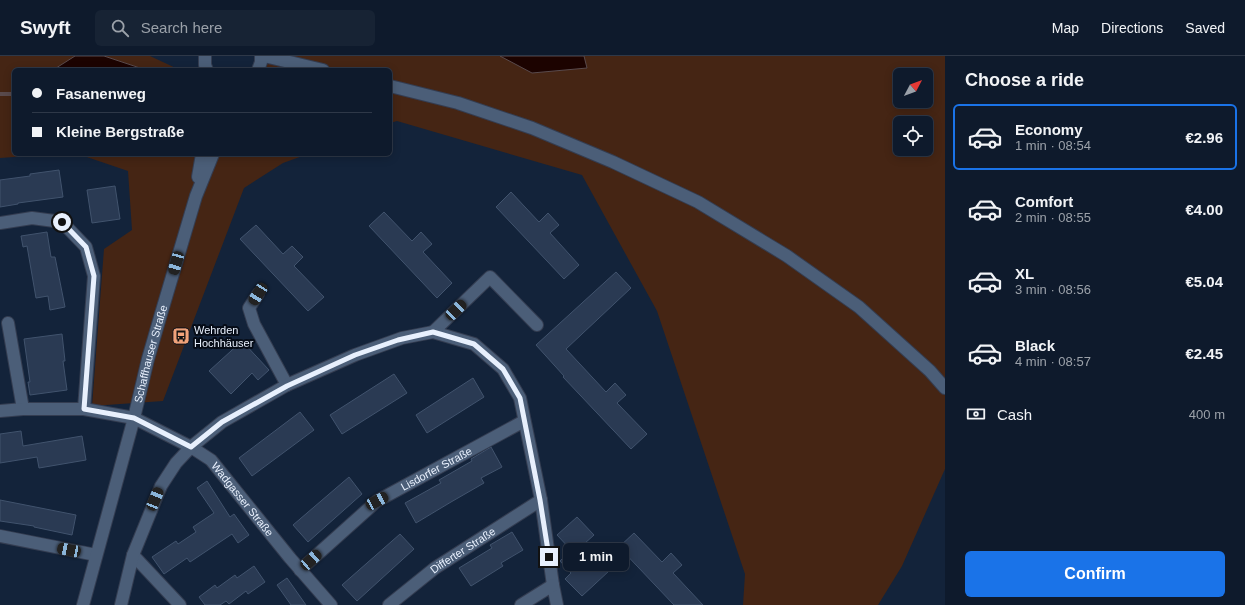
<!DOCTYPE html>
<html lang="en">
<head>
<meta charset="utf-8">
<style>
  body { margin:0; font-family:Helvetica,sans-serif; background:#172334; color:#f1f3f6; height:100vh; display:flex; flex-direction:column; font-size:15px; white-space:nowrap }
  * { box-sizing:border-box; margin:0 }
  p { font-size:13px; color:#9ba1a9 }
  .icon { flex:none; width:22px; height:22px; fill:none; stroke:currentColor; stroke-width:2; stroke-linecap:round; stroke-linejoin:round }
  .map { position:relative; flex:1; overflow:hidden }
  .sheet { display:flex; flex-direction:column; background:#0e1a2c; width:300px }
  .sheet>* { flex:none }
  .top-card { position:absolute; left:12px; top:12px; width:380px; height:88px; border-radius:6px; box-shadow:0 2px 10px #0003,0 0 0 1px #2e3848; display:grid; align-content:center; height:88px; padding:0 20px; background:#0e1a2c }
  .needle { width:26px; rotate:49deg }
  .controls { position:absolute; left:893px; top:12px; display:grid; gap:8px }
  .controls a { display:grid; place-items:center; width:40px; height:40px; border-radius:6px; background:#0e1a2c; box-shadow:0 2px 10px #0003,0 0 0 1px #2e3848; font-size:20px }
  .end { position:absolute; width:18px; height:18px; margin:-9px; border:5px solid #e8f0fd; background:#111; box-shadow:0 0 0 2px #111 }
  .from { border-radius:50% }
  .bubble { position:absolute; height:28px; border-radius:6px; background:#0e1a2c; box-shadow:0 2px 10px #0003,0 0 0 1px #2e3848; font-size:13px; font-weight:600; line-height:28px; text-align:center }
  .car { position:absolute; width:12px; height:24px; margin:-12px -6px; border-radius:5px; box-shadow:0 0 3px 1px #0007; background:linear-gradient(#222 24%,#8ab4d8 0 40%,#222 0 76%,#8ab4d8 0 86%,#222 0) }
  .top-card b { display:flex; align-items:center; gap:14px; height:38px; font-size:15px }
  .top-card b+b { border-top:1px solid #2e3848 }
  .top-card i { width:10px; height:10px; background:#f1f3f6 }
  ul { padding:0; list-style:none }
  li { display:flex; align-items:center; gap:12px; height:66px; margin:0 8px 6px; padding:0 12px; border:2px solid transparent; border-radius:6px }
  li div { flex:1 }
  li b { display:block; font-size:15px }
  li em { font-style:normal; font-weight:600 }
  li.current { border-color:#1a73e8 }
  li>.icon { width:36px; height:36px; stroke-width:1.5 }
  h2 { padding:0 20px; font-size:18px; line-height:48px }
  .pay { display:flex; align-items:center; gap:10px; height:44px; padding:0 20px; font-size:15px }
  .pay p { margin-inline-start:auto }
  .button { display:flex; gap:8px; margin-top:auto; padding:8px 20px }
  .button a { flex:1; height:46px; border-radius:6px; background:#1a73e8; color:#fff; font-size:16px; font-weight:600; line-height:46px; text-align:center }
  header { display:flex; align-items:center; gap:24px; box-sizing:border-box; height:56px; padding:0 20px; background:#0e1a2c; border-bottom:1px solid #2e3848 }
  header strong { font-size:19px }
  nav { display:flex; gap:22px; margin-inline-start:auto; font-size:14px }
  .search { width:280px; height:36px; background:#172334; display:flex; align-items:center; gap:10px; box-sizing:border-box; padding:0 14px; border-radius:6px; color:#9ba1a9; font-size:15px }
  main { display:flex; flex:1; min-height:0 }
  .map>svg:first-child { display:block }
</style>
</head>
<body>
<header>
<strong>Swyft</strong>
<div class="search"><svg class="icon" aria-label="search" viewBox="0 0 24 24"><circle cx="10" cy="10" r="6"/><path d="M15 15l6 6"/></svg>Search here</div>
<nav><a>Map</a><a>Directions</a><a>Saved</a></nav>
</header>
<main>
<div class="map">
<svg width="945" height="549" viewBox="0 0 945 549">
  <rect width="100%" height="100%" fill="#13233a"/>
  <!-- green -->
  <path fill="#452514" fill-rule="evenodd" d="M0,0h150l30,14h-166v84h41l-55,4z
    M269,0h676v413l-43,97 -24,39h-135l2,-31 -88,-263 -75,-136 -185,-54 -7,2v-53h-124zM900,19h26v26h-26zM900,67h26v26h-26z
    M78,98h230l-25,9 -39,25 -81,213 -71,5 12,-157 28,-19 -4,-59z"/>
  <!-- water -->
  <path fill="#1c0300" stroke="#594a4c" d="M75,0h29l42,14h-93z
    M500,0h84l3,12 -55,5z"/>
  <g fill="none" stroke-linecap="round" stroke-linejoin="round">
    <!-- stream -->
    <path stroke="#594a4c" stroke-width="4" d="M0,38h14"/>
  </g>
  <!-- building -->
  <path fill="#2a3a53" stroke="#41536d" d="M59,114l4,27 -45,6v1l-18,3v-27l30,-4v-2z
    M115,130l5,33 -28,4 -5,-33z
    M511,136l28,30 9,-9 11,12 -9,8 29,32 -15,14 -68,-72z
    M384,156l28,29 9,-9 11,12 -9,8 29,31 -15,15 -68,-72z
    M256,169l27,29 9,-8 11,11 -9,9 30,31 -16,14 -68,-72z
    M47,176l4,25h4l10,50 -15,3 -2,-14 -12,2 -9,-52 -4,1 -2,-11z
    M616,216l15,16 -65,61 40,43 9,-9 11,12 -9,8 30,31 -16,15 -68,-72 1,-1 -28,-31z
    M62,278l3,27h-2l4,29 -37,5 -2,-13h2l-6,-43z
    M242,285l27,29 -11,10 -6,-7 -21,21 -22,-23z
    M394,318l13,19 -65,41 -12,-19z
    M473,322l11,19 -57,36 -11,-18z
    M300,356l14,18 -62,46 -13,-18z
    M21,375l2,15 59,-10 4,24 -47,8 -2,-11 -37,6v-29z
    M491,391l11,20 -21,11 3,5 -33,19 -35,21 -11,-20 36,-20 -2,-3 33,-19 -1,-2z
    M349,421l13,17 -54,48 -15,-17z
    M207,425l23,36 4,-3 15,21 -11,8 -6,-9 -42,28 -3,-4 -23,16 -12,-17 24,-16 2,3 18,-12 -3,-5 21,-14 -17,-25z
    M0,444l76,15 -4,20 -38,-8v-1l-34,-5z
    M577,461l17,18 -10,9 25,27 -27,25 -17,-17 6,-6 -11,-12 11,-11 -14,-15z
    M512,476l11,18 -22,13 2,3 -32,20 -12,-18 33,-20 -2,-3z
    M634,477l28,29 9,-9 11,12 -9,8 30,32h-29l-55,-58z
    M400,478l14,15 -57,52 -15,-16z
    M254,510l11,16 -17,12 -2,-3 -17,13 -3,-3 -6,4h-15l-6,-8 16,-12 2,3 18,-13 2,3z
    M287,522l19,27h-15l-14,-20z"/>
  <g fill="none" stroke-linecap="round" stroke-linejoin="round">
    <!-- street casing -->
    <g stroke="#343d51" stroke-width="14">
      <g id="street">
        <path d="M0,167l32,-5 30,4 24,25 8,29 -10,133"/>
        <path d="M258,238l-9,14 5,16 33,61"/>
        <path d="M8,267l15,86"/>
        <path d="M433,276l57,-55 47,48"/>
        <path id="s1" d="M0,355l23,-2h61l50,9 57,29 20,13 79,98 41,47"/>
        <path d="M0,480l96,19"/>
        <path d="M133,499l47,50"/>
        <path id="s2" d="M300,514l77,-69 147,-80"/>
        <path d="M121,549l12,-50 28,-69 15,-23 15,-16 31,-25 65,-37 68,-30 47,-17 31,-6 41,12 29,25 17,29 21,102 12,85 4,20"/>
        <path id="s3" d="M389,549l46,-37 106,-68"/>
        <path d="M521,549l32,-20"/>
      </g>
    </g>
    <!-- secondary casing -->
    <g stroke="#343d51" stroke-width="14">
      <g id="secondary">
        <path d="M205,0v9l2,5"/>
        <path d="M264,0l59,14"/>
        <path d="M258,14l3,-8v-6"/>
        <path d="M390,30l68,17 74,25 81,34 85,40 89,54 72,51 71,64 15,17"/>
        <path d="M198,121l4,-23"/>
        <path id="s4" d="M83,549l51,-187 14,-59 13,-45 35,-118 17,-42"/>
      </g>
    </g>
    <!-- street -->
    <use href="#street" stroke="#4b5e78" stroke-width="12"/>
    <!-- secondary -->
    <use href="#secondary" stroke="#4b5e78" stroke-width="12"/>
  </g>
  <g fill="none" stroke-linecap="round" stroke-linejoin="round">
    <!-- route -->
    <path stroke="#e8f0fd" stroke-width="5" d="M62,166l24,25 8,29 -10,133 50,9 57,29 31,-25 65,-36 68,-31 43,-15 35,-8 41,12 29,25 17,29 20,102 9,57"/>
  </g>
  <!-- icons -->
  <defs>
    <g id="bus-square" transform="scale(0.9)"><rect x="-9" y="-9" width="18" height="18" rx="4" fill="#f0a27a" stroke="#060c17"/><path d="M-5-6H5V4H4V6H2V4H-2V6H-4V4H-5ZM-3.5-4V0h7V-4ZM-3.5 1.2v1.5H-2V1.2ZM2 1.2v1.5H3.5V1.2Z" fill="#111"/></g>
  </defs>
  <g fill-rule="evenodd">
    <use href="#bus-square" x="181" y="280"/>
  </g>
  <g text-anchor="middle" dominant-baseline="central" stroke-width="4" stroke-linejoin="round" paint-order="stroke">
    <!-- poi labels -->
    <g font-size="11" fill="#e8f0fd" stroke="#060c17" text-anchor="start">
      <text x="194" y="274">Wehrden<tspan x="194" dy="13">Hochhäuser</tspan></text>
    </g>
    <!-- street labels -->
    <g font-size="11" fill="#e8f0fd" stroke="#060c17">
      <text stroke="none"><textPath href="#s4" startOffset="260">Schaffhauser Straße</textPath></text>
      <text stroke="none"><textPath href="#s2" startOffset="171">Lisdorfer Straße</textPath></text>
      <text stroke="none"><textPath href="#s1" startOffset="273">Wadgasser Straße</textPath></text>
      <text stroke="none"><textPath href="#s3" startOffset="92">Differter Straße</textPath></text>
    </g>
  </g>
</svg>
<div class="controls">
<a><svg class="needle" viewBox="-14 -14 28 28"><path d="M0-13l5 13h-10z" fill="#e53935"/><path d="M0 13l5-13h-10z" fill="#9ba1a9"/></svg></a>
<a><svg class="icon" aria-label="locate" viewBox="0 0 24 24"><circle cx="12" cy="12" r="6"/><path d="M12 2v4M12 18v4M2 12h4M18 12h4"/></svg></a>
</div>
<i class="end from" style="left:62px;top:166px"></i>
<i class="end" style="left:549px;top:501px"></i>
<div class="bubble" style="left:563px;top:487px;width:66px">1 min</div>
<i class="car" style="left:176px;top:207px;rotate:196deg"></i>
<i class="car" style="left:258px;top:238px;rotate:213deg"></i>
<i class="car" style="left:456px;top:254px;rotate:46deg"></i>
<i class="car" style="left:155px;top:443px;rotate:22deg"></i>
<i class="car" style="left:377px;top:445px;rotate:62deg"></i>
<i class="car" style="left:69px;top:494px;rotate:281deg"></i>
<i class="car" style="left:311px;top:504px;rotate:48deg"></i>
<div class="top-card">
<b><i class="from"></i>Fasanenweg</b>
<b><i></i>Kleine Bergstraße</b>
</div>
</div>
<section class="sheet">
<h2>Choose a ride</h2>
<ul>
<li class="current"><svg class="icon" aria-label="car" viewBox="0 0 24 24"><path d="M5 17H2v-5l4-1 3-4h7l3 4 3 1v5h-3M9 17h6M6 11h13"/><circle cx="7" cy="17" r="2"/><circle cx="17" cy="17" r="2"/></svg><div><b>Economy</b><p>1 min · 08:54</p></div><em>€2.96</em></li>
<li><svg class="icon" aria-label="car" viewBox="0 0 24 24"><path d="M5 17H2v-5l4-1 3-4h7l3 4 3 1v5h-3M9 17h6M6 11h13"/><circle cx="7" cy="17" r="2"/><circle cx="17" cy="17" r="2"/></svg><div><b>Comfort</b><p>2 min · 08:55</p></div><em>€4.00</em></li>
<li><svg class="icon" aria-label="car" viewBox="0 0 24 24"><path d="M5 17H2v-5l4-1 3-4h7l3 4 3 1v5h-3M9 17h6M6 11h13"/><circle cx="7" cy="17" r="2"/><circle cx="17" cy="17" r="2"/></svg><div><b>XL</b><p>3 min · 08:56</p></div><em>€5.04</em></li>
<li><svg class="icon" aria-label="car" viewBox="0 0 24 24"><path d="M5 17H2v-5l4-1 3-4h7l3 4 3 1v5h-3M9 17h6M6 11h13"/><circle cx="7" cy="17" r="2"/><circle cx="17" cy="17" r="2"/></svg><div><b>Black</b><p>4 min · 08:57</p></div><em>€2.45</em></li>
</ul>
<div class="pay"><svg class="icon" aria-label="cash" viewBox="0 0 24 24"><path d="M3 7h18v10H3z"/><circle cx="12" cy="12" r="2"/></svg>Cash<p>400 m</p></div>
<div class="button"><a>Confirm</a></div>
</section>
</main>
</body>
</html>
